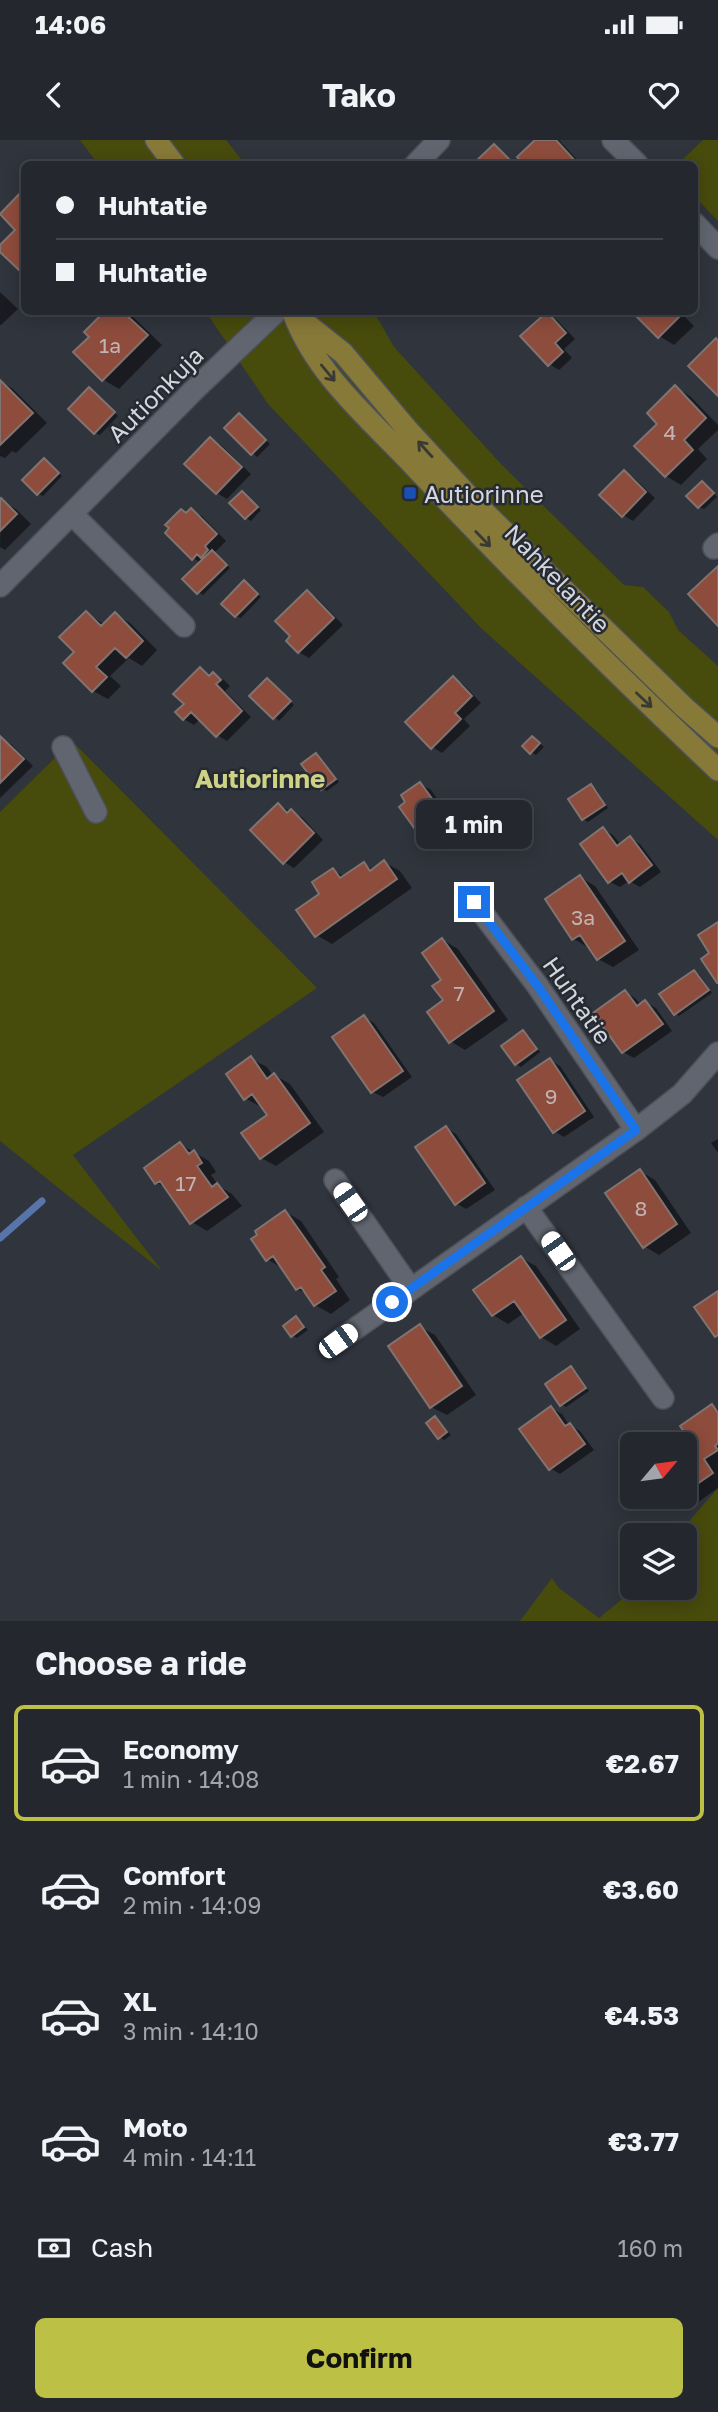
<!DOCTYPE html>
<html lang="en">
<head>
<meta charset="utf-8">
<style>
  body { margin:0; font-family:"Golos Text",sans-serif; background:#2c2f36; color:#f1f3f6; height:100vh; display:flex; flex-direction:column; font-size:26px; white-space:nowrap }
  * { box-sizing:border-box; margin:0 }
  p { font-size:23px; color:#a3a5aa }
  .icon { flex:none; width:38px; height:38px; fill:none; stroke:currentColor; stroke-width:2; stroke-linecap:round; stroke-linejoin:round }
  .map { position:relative; height:1481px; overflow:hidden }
  .drawer { display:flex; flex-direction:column; background:#24272e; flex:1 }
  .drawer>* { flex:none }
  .top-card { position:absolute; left:21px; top:21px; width:677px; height:154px; border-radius:10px; box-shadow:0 4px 18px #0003,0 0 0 2px #41444a; display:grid; align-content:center; height:154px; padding:0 35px; background:#24272e }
  .needle { width:46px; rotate:61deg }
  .buttons { position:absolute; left:620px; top:1292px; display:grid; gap:14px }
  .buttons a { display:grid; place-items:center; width:77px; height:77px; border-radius:10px; background:#24272e; box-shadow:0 4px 18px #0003,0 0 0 2px #41444a; font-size:35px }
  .end { position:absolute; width:32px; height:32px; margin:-16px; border:9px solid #1a73e8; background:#fff; box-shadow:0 0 0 4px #fff }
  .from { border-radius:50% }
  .bubble { position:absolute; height:49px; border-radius:10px; background:#24272e; box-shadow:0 4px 18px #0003,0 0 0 2px #41444a; font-size:23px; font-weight:700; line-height:49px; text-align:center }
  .car { position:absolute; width:21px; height:42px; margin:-21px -10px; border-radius:9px; box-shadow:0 0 5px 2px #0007; background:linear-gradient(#fff 24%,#345 0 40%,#fff 0 76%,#345 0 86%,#fff 0) }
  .top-card b { display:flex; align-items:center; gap:24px; height:66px; font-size:26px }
  .top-card b+b { border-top:2px solid #41444a }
  .top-card i { width:18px; height:18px; background:#f1f3f6 }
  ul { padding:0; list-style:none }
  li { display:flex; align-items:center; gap:21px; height:116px; margin:0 14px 10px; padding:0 21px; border:4px solid transparent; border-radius:10px }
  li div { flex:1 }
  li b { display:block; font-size:26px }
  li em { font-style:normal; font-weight:700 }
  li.active { border-color:#bcc044 }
  li>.icon { width:63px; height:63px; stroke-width:1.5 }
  h2 { padding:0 35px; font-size:32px; line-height:84px }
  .pay { display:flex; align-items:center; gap:18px; height:77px; padding:0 35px; font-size:26px }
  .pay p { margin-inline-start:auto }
  .button { display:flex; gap:14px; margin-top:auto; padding:14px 35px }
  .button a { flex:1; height:80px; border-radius:10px; background:#bcc044; color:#111; font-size:28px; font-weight:700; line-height:80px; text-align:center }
  .status { display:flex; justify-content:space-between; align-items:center; height:49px; padding:0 35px; background:#24272e; direction:ltr }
  .status svg { height:19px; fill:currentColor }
  header { display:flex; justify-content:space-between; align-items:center; height:91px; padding:0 35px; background:#24272e; font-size:32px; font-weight:700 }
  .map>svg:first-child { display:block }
</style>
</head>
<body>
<div class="status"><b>14:06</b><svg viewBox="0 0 49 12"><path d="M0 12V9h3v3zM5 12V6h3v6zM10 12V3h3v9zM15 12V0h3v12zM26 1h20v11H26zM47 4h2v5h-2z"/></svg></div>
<header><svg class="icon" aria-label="back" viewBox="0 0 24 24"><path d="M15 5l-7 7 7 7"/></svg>Tako<svg class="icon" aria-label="heart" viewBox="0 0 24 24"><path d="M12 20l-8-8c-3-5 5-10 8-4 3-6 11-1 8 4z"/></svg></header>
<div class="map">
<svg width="718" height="1481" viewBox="0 0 718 1481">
  <rect width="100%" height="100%" fill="#30343d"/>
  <!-- green -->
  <path fill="#474b0c" d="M80,0h146l19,24h-147z
    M703,0h15v81l-23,-24v-33h-17z
    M206,172h168l20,35 108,118 122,120 19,2 26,25 9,18 40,36v174l-236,-211 -214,-225z
    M72,601l245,247 -244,167 89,116 -162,-130v-329z
    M718,1348v133h-198l32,-43 7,10 40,30 22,-18 11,-13h52v-52h-7z"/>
  <!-- shadow -->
  <path fill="#0007" d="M538,0h21l22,24h-55l-7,-7z
    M494,6l5,2 16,16h-39z
    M24,51v81l-24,-23 18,-19 -16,-16z
    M0,152l18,17 -17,16h-1z
    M107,172l22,1 33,32 -43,44 -15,-9 -28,-28 15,-15 -5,-5z
    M635,172h45l14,14 -20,19 -15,-9z
    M547,174l10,6 18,19 -11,10 8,9 -13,12 -10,-6z
    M0,241l13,8 34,34 -31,30 -4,-2 -7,7 -5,-2z
    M675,247l15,9 28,29v5l-20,19 9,10 -26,26 -15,-9 -6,-52z
    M94,252l24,24 -18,19 -5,-2z
    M240,275l30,29 -13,13 -30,-29z
    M211,299l10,6 30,29 -24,25 -10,-6 -30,-29z
    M49,323l13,13 -19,20 -5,-2z
    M624,332l10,6 21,20 -22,23 -10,-6z
    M706,345l11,12 -13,12 -5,-2z
    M242,353l19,17 -10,11 -5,-3z
    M1,361l15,8 15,15 -26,26 -5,-3z
    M191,371l11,5 24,25 -12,12 16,15 -27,27 -5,-3 3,-29 -8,-5 -6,-43z
    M249,445l12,12 -20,21 -5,-2z
    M307,452l10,6 26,27 -34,33 -10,-6 -6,-16z
    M87,473l18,12 10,-11 15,9 27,27 -15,16 -13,-8 -19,18 11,10 -13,13 -15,-8 -17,-39z
    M200,530l24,10 6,6 -5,5 26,26 -24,24 -10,-6 -17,-16 -6,6 -10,-6 2,-15z
    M453,538l10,6 18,19 -17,16 6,7 -28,27 -10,-6z
    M272,543l22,22 -15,16 -27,-25z
    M533,598l11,9 -8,8 -5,-3z
    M0,599l11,5 22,22 -33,32z
    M316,615l23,27 -12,9 -5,-2z
    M420,644l11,6 19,27 -24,17 -10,-6z
    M591,646l5,3 12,19 -20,14 -5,-3z
    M278,665l24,12 21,23 -29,28 -10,-6z
    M603,689l10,6 8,10 9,-7 10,6 21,28 -21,15 -11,-6 -9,6 -10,-5z
    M384,722l16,9 12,17 -80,56 -16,-9 6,-41 11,-24 12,7 19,-13 10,6z
    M580,737l15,9 44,64 -26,17 -15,-8 -9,-11 -15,-9 -27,-39z
    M443,800l15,9 50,71 -43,30 -15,-9 -7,-61z
    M694,832l5,2 13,19 -33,23 -4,-3z
    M625,852l10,6 6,7 4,-3 11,6 16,23 -38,27 -11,-6 -27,-39z
    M364,877l10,6 38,54 -29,20 -10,-5z
    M523,893l5,2 12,17 -19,15 -5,-3z
    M251,919l16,8 6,9 1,-1 16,9 34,48 -48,34 -15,-8 9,-43 -7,-9 -2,1 -16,-9z
    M550,920l10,6 34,51 -30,20 -10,-6z
    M446,988l10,6 39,56 -29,19 -10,-6z
    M718,999v14l-7,-10z
    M180,1004l29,17 7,11 -5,3 8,11 13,8 10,12 -35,25 -15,-9 -23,-32 -12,-7z
    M640,1031l15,9 36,53 -32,22 -15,-9z
    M286,1072l15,9 38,56 -3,2 14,21 -19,14 -16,-9 -6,-10 -12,-6 -15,-21 -15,-9z
    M521,1118l15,8 44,63 -24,17 -15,-9 -17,-24 -16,11 -15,-9z
    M296,1178l12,12 -11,8 -4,-2z
    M420,1187l15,8 41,60 -29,20 -16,-8z
    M571,1228l5,3 13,20 -23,16 -5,-3z
    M712,1267l6,3v78l-31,22 -15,-9 -3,-5h15v-52z
    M551,1268l11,6 7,11 11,6 14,19 -34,24 -10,-6z
    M435,1278l16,17 -7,5 -4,-3z"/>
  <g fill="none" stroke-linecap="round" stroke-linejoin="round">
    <!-- stream -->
    <path stroke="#5774ab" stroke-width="7" d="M0,1098l42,-37"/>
  </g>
  <!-- building -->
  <path fill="#8e4c3c" stroke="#807370" stroke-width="2" d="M535,0h21l22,24h-55l-6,-7z
    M494,4l18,18 -3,2h-36z
    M24,49v76l-5,5 -19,-18v-7l15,-15 -15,-16z
    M104,172h19l25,23 -46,46 -29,-29 16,-15 -5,-5z
    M547,172l19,21 -11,10 8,9 -15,14 -28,-30z
    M632,172h43l5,4 -22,22z
    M716,198l2,3v55l-30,-30z
    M0,240l33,33 -33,32z
    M675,245l31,33 -22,22 9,10 -28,27 -31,-31 23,-22 -10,-11z
    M89,247l26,25 -21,22 -26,-25z
    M239,273l27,27 -15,15 -27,-27z
    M210,297l32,30 -26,27 -32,-30z
    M44,318l15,15 -22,22 -15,-15z
    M624,330l22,22 -24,25 -23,-22z
    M702,341l12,12 -16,15 -12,-12z
    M242,351l16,16 -13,12 -16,-16z
    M1,358l16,16 -17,17v-32z
    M191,368l26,26 -12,12 3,4 -7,8 -4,-4 -5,6 -27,-27 4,-5 -4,-3 16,-16 5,4z
    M212,410l15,15 -30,29 -15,-15z
    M718,426v60l-30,-32z
    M244,440l14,14 -23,23 -14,-13z
    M307,450l27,28 -36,35 -12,-12 4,-5 -15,-15z
    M86,471l15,15 14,-14 28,29 -17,17 -11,-10 -19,19 11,10 -15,15 -29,-29 11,-11 -15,-15z
    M200,527l9,9 4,-4 8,8 -5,4 26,27 -26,26 -25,-25 -8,8 -8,-8 9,-8 -11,-10z
    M453,536l19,20 -17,17 6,6 -30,30 -26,-27z
    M267,538l24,23 -18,18 -24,-23z
    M0,596l24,23 -24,24z
    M532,596l8,7 -10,11 -8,-8z
    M316,613l20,26 -15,11 -20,-26z
    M420,642l21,29 -26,18 -16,-22 6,-5 -4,-7z
    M591,644l14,21 -23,15 -14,-21z
    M278,663l9,10 4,-4 23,24 -31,31 -33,-34z
    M603,687l14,19 13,-10 22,29 -23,18 -7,-10 -14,10 -28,-39z
    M384,720l13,19 -82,58 -19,-27 23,-16 -7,-12 21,-14 7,10 24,-16 6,9z
    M580,735l45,66 -28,19 -17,-25 -8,5 -27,-41z
    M718,782v60l-1,1 -16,-24 8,-6 -11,-18z
    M442,798l52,73 -45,32 -22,-31 16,-12 -11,-14 9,-6 -19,-27z
    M694,830l15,20 -35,25 -15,-21z
    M625,850l12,16 8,-6 18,24 -41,29 -29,-40z
    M364,875l39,56 -32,22 -39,-56z
    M523,890l14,19 -22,16 -14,-19z
    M251,916l16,23 7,-6 36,50 -50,36 -19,-26 26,-18 -15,-21 -8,6 -18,-26z
    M550,918l35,53 -32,22 -36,-53z
    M446,986l39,57 -30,22 -40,-58z
    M180,1002l9,12 5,-4 8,13 -5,3 15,21 5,-4 11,14 -38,27 -30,-43 -5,3 -11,-16z
    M640,1029l37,55 -34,24 -38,-55z
    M285,1070l40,57 -4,3 15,21 -22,15 -13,-19 -5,3 -23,-34 -7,5 -15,-22 6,-4 -2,-4z
    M521,1116l45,64 -26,18 -26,-37 -22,15 -19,-26z
    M718,1151v44l-3,2 -21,-30z
    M296,1176l8,11 -13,10 -8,-11z
    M420,1184l42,62 -32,22 -42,-62z
    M571,1226l15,22 -26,18 -15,-22z
    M712,1264l6,9v30l-3,3 3,4 -14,9 9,14 -29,20v-49h-10l12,-9 -6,-9z
    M551,1266l14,20 5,-3 15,21 -36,26 -30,-41z
    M435,1276l12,16 -9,7 -12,-16z"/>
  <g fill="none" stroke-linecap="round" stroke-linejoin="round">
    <!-- minor casing -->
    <g stroke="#4c5058" stroke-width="24">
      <path id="minor" d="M613,0l24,24
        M416,24l23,-24
        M695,84l23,24
        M73,375l111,111
        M714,408l4,-4
        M0,446l193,-195 83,-79
        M63,607l33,65
        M474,762l63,83 99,145
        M335,1040l75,108
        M526,1067l137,191
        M338,1201l298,-211 46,-36 36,-41"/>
    </g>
    <!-- major casing -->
    <g stroke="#4c5058" stroke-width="24">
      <path id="major" d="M156,0l18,24
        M294,174l49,39 64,76 68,74 209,204 34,30
        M294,175c23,61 78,106 122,153 98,104 198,204 302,302"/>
    </g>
    <!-- minor -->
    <use href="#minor" stroke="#61656f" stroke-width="21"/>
    <!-- major -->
    <use href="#major" stroke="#877938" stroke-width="21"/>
  </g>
  <!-- one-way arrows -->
  <defs><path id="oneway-shaft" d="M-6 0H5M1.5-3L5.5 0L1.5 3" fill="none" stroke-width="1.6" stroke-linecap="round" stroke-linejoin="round" transform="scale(1.75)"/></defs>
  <g stroke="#393a34">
    <use href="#oneway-shaft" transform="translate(328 233) rotate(50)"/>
    <use href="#oneway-shaft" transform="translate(425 309) rotate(-132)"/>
    <use href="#oneway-shaft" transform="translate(483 399) rotate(46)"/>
    <use href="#oneway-shaft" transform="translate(644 560) rotate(43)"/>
  </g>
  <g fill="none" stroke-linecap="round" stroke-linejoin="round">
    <!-- route -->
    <path stroke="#1a73e8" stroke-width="9" d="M392,1162l244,-172 -99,-145 -63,-83"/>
  </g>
  <!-- markers -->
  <rect fill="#1a4fb4" stroke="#262a33" stroke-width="2.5" x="403" y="346" width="14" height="14" rx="3.5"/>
  <g text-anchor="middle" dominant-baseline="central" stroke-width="5" stroke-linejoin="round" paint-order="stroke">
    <!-- number labels -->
    <g font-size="21" fill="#c2b4b4">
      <text x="110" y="205">1a</text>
      <text x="670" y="292">4</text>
      <text x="583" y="777">3a</text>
      <text x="459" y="853">7</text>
      <text x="551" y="956">9</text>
      <text x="186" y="1043">17</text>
      <text x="641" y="1068">8</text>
    </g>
    <!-- street labels -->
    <g font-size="24" fill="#d3d6dc" stroke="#262a33">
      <text transform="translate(155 254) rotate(-45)">Autionkuja</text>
      <text transform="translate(558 438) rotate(46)">Nahkelantie</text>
      <text transform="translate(578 860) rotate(55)">Huhtatie</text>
    </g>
    <!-- poi labels -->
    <g font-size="24" fill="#d3d6dc" stroke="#262a33" text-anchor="start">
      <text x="424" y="353">Autiorinne</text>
    </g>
    <!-- neighbourhood labels -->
    <g font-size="26" font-weight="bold" fill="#cdd284" stroke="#262a33">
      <text x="260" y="638">Autiorinne</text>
    </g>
  </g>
</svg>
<div class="buttons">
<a><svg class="needle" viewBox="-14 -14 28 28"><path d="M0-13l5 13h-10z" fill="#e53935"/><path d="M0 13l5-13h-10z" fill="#a3a5aa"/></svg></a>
<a><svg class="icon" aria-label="layers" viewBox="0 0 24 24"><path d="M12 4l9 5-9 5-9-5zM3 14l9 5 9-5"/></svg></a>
</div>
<i class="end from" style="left:392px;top:1162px"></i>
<i class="end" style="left:474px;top:762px"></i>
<div class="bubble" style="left:416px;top:660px;width:116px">1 min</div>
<i class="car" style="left:350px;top:1062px;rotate:325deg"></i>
<i class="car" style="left:558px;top:1111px;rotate:325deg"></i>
<i class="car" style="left:338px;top:1201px;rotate:54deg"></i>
<div class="top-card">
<b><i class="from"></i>Huhtatie</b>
<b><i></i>Huhtatie</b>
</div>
</div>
<section class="drawer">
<h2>Choose a ride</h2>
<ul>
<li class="active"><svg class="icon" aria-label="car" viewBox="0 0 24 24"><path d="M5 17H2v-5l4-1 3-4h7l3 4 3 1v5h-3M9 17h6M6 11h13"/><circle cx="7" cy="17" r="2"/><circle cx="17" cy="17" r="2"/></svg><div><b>Economy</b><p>1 min · 14:08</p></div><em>€2.67</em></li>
<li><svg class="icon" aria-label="car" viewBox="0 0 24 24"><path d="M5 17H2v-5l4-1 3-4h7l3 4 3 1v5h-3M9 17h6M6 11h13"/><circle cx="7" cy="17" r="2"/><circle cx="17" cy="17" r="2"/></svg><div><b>Comfort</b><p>2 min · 14:09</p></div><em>€3.60</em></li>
<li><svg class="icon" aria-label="car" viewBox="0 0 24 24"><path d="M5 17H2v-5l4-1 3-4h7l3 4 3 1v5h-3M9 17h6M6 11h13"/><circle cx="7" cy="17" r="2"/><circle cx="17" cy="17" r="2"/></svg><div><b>XL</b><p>3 min · 14:10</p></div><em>€4.53</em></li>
<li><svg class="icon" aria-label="car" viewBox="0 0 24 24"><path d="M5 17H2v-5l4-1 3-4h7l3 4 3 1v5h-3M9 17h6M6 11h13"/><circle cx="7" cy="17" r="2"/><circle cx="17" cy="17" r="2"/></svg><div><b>Moto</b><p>4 min · 14:11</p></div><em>€3.77</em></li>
</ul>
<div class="pay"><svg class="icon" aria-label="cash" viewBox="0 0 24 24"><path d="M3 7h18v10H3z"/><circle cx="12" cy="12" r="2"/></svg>Cash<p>160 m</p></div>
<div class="button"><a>Confirm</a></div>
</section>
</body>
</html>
